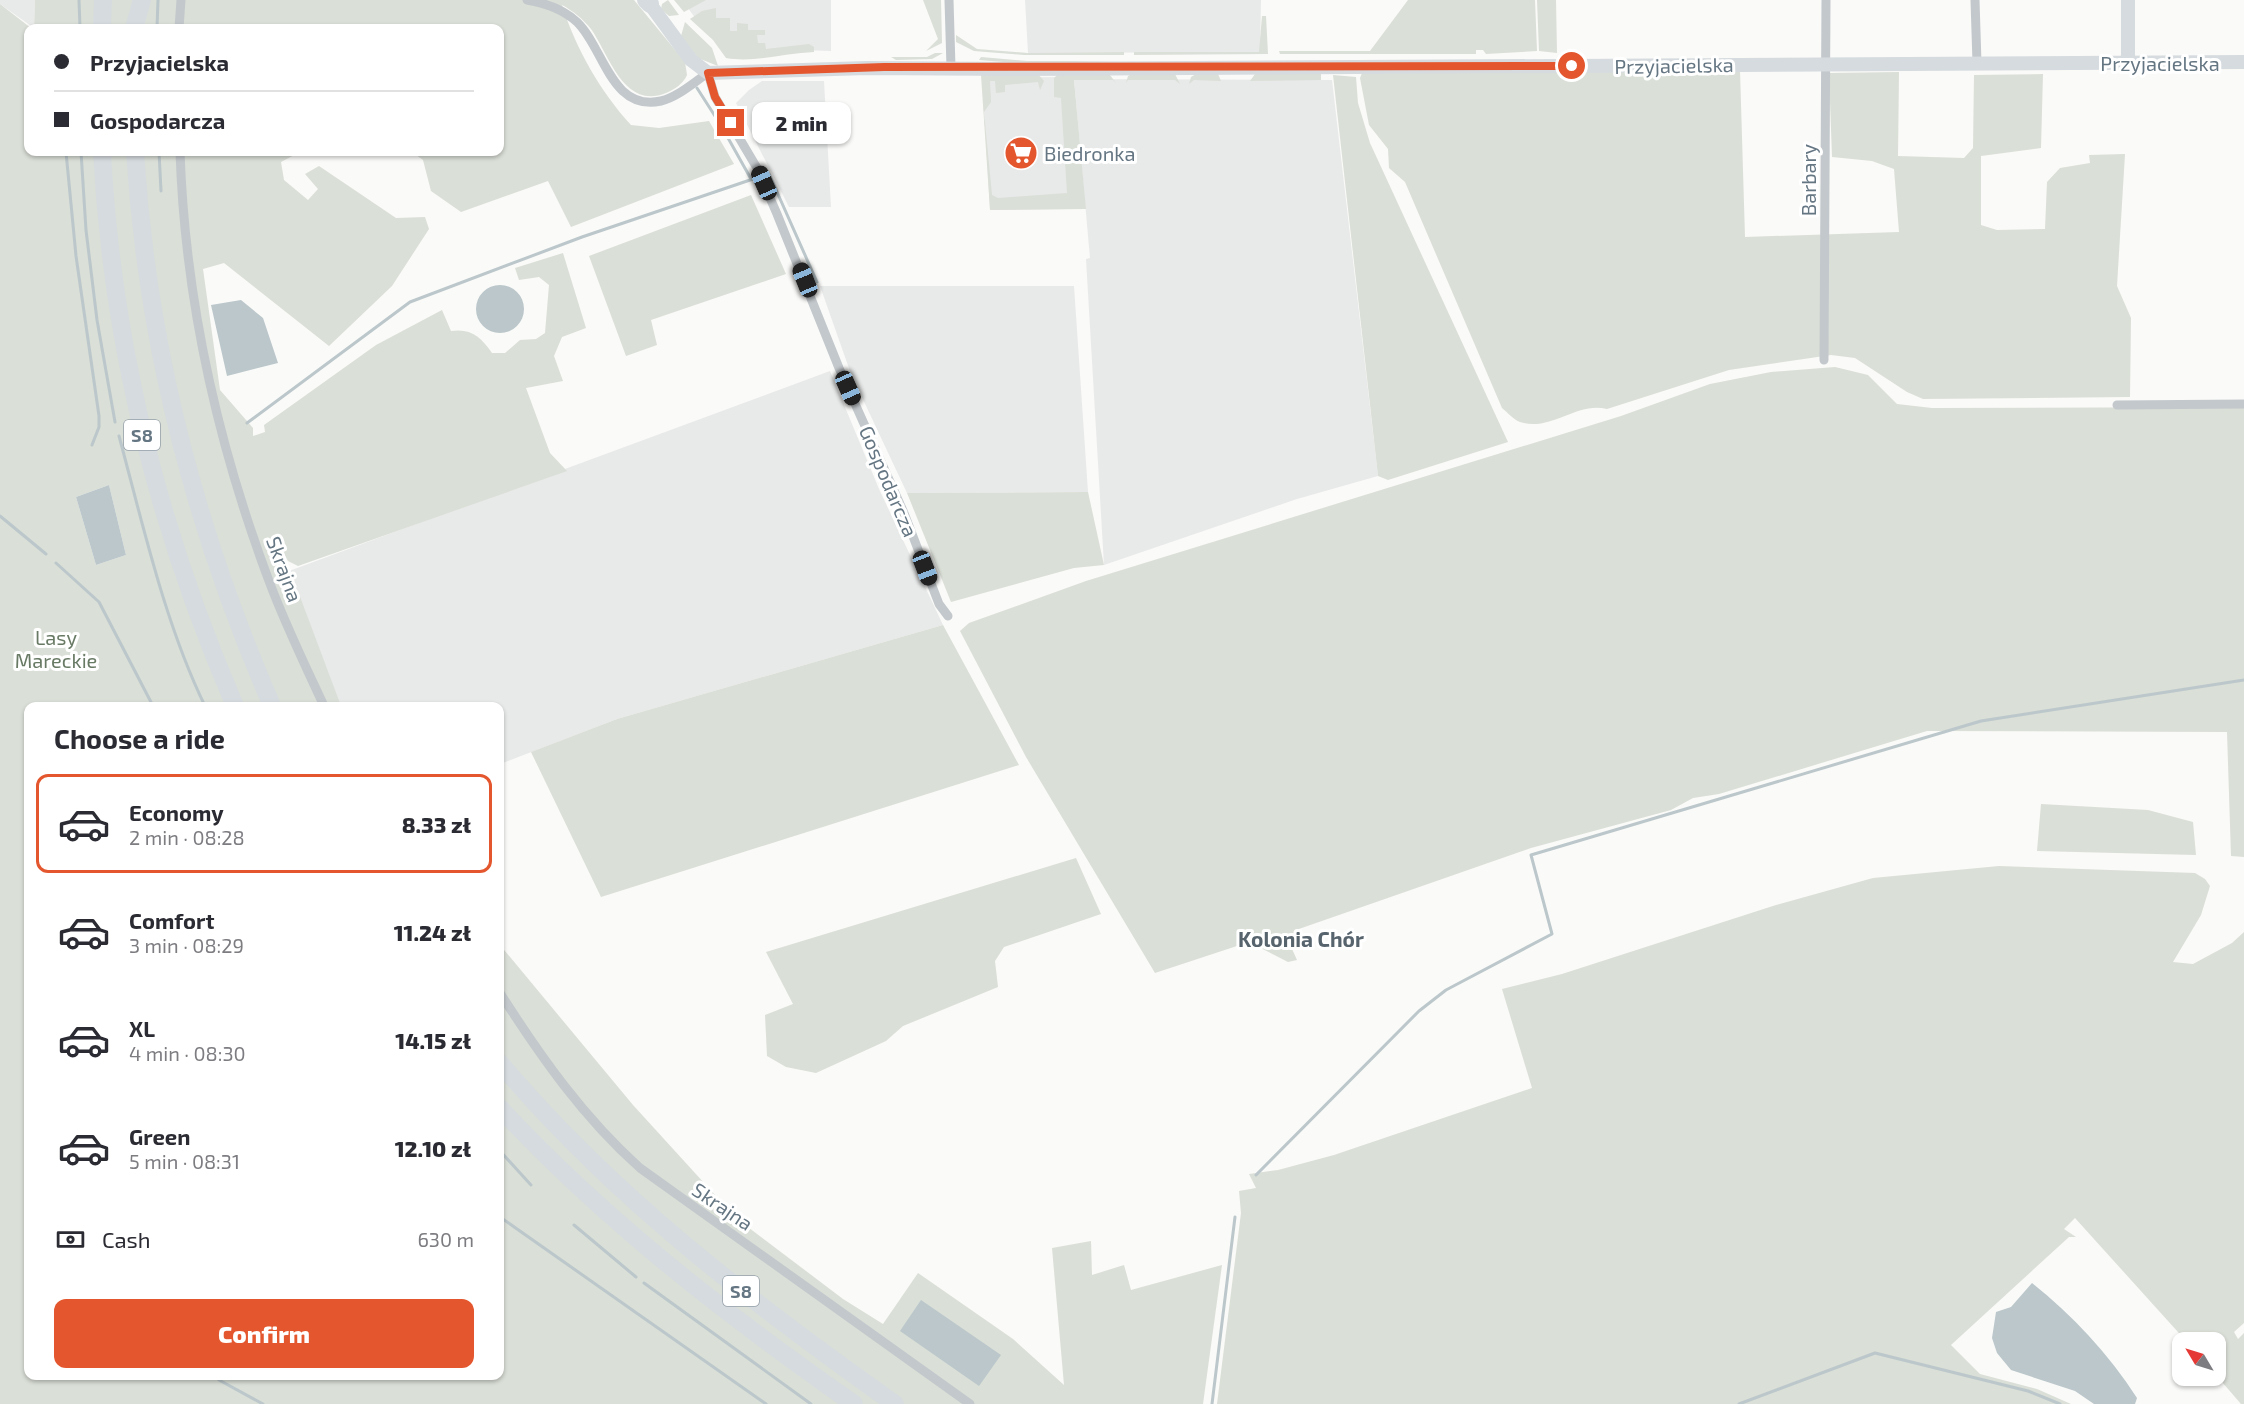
<!DOCTYPE html>
<html lang="en">
<head>
<meta charset="utf-8">
<style>
  body { margin:0; font-family:"Exo 2",sans-serif; background:#f2f2f3; color:#2b2b33; height:100vh; display:flex; flex-direction:column; font-size:22px; white-space:nowrap }
  * { box-sizing:border-box; margin:0 }
  p { font-size:20px; color:#7c7c81 }
  .icon { flex:none; width:33px; height:33px; fill:none; stroke:currentColor; stroke-width:2; stroke-linecap:round; stroke-linejoin:round }
  .map { position:relative; flex:1; overflow:hidden }
  .details { position:absolute; left:24px; top:702px; width:480px; height:678px; display:flex; flex-direction:column; background:#fff; border-radius:12px; box-shadow:0 2px 4px #0004 }
  .details>* { flex:none }
  .top-card { position:absolute; left:24px; top:24px; width:480px; height:132px; border-radius:12px; box-shadow:0 2px 4px #0004; display:grid; align-content:center; height:132px; padding:0 30px; background:#fff }
  .needle { width:39px; rotate:308deg }
  .buttons { position:absolute; left:2172px; top:1332px; display:grid; gap:12px }
  .buttons a { display:grid; place-items:center; width:54px; height:54px; border-radius:12px; background:#fff; box-shadow:0 2px 4px #0004; font-size:30px }
  .end { position:absolute; width:27px; height:27px; margin:-14px; border:8px solid #e4572e; background:#fff; box-shadow:0 0 0 3px #fff }
  .from { border-radius:50% }
  .bubble { position:absolute; height:42px; border-radius:12px; background:#fff; box-shadow:0 2px 4px #0004; font-size:20px; font-weight:800; line-height:42px; text-align:center }
  .car { position:absolute; width:18px; height:36px; margin:-18px -9px; border-radius:8px; box-shadow:0 0 4px 2px #0007; background:linear-gradient(#222 24%,#8ab4d8 0 40%,#222 0 76%,#8ab4d8 0 86%,#222 0) }
  .top-card b { display:flex; align-items:center; gap:21px; height:57px; font-size:22px }
  .top-card b+b { border-top:2px solid #e1e1e2 }
  .top-card i { width:15px; height:15px; background:#2b2b33 }
  ul { padding:0; list-style:none }
  li { display:flex; align-items:center; gap:18px; height:99px; margin:0 12px 9px; padding:0 18px; border:3px solid transparent; border-radius:12px }
  li div { flex:1 }
  li b { display:block; font-size:22px }
  li em { font-style:normal; font-weight:800 }
  li.selected { border-color:#e4572e }
  li>.icon { width:54px; height:54px; stroke-width:1.5 }
  h2 { padding:0 30px; font-size:27px; line-height:72px }
  .pay { display:flex; align-items:center; gap:15px; height:66px; padding:0 30px; font-size:22px }
  .pay p { margin-inline-start:auto }
  .action { display:flex; gap:12px; margin-top:auto; padding:12px 30px }
  .action a { flex:1; height:69px; border-radius:12px; background:#e4572e; color:#fff; font-size:24px; font-weight:800; line-height:69px; text-align:center }
  .map>svg:first-child { display:block }
</style>
</head>
<body>
<div class="map">
<svg width="2244" height="1404" viewBox="0 0 2244 1404">
  <rect width="100%" height="100%" fill="#fafaf8"/>
  <!-- built -->
  <path fill="#e8e9e9" d="M0,0h35l-1,28 -34,-24z
    M682,0h149v51l-92,-3 -43,-29z
    M1025,0h236l-1,52 -232,1z
    M1061,77l8,132 -79,1 -8,-132z
    M1074,79l258,1 46,396 -81,23 -193,66 -18,-306 4,-1z
    M762,81h62l7,126h-42l-53,-104 13,-13z
    M820,286h254l14,206 -181,1 -56,-119z
    M830,371l49,118 64,136 -326,94 -117,45v-58h-163l-27,-53 -21,-82z"/>
  <!-- green -->
  <path fill="#dadfd7" fill-rule="evenodd" d="M35,0h599l51,62 2,13c-4,9 -12,14 -21,18 -43,17 -57,-39 -75,-64 -8,-10 -18,-18 -29,-24 14,44 38,86 69,120l28,3 50,-7 25,43 -163,63 -23,-46 -87,31 -30,-21 -8,-31 -11,-8h88v-124h-466z
    M668,0l11,15 -10,1 -8,-7 1,-5z
    M674,0h32l-22,12z
    M923,0h18l1,43 -16,8 -36,1 36,-1 12,-12z
    M1408,0h127l2,51 -51,3 -3,-4h-7v4h-196l-1,-3h91z
    M1537,0h19l1,53 -18,-2z
    M0,4l31,24h-3v124h280h-8l-19,10 3,18 24,20 10,-11 -13,-15 14,-8 77,52 29,-1 4,12 -37,57 -63,60 -105,-83 -21,6 17,121 33,38v8l12,-4 -1,-7 112,-80 66,-35 9,21c20,-3 30,6 41,22h13l15,-13 16,-1 9,-6 4,-48 -10,-8 -20,3 -4,-12 48,-15 23,75 -24,9 -8,19 9,25 -37,7 24,65 17,18 -269,95 -10,-5 -4,-7 57,152h-313v670h472v-431l133,160 103,113 107,81 40,25 35,-51 95,66 51,46 -12,-137 39,-7 1,34 32,-10 7,25 91,-25 -19,139h-1203zM109,485l17,70 -30,10 -20,-68z
    M716,8v10h14v13h7v-8l11,1v6h17v5h-8l1,8h7l1,6 43,-5 5,3v5c-29,1 -59,11 -88,6l-13,-18 -23,-21 12,-8z
    M1262,16h4l2,38 -134,1v-3h125z
    M685,22l27,26 6,18 -20,-8 -17,-22z
    M956,35l21,14 51,4 96,-1v3h-100l-50,-4 -18,-9z
    M935,53h8l-11,6 -36,1 -5,-3h36z
    M981,57l46,4h96l-107,2 -37,-3z
    M1740,71l5,166 154,-5 -5,-63 -22,-8 -40,-4 -3,-84 70,-1 -1,84 66,2 9,-10 1,-73 69,-1 -2,74 -60,8v69l16,5 48,-1 2,-47 13,-14 30,-5 -1,-8 36,-1 -8,132 14,32 -1,79 -207,2 -16,-7 -52,-34 -24,-3 -102,15 -122,39c-30,-8 -56,23 -87,13 -6,-2 -13,-10 -18,-14l-97,-226 -16,-14 -1,-19 -19,-24 -9,-47 2,-5z
    M1321,73v7l-71,1 5,-7z
    M1038,74l6,7 -4,9 -2,-8 -33,3v7l-9,1 -1,-12h-5l1,21 -7,10 8,83 6,3 69,-5 -6,-95 -7,-1v-19l3,-3h53l6,8 -3,-3h-39l12,129 -96,1 -9,-135z
    M1132,74h43l5,10 -5,-4h-47l-2,3 2,-7z
    M1196,74h22l3,7 -27,-1 -5,4 2,-7z
    M1333,75l23,2 2,26 12,40 138,299 -120,38 -10,-4z
    M751,195l35,79 -135,46 6,25 -31,11 -37,-100z
    M1835,367l33,8 29,29 35,4 312,-1v450l-13,-1 -4,-124 -300,-1 -208,63 -26,4 -22,12 -140,38 -235,82 -4,19 5,11 -9,2 -39,-20 -94,31 -129,-216 -66,-126 9,-8 117,-42 535,-165 89,-32 61,-12z
    M1088,492l16,73 -30,3 -123,34 -44,-109z
    M943,625l76,140 -418,132 -70,-145 86,-33z
    M2041,804l107,6 45,12 3,33 -159,-4z
    M1076,858l25,56 -97,33 -9,14 3,26 -95,39 -17,15 -70,32 -30,-6 -19,-11 -2,-41 28,-11 -27,-52z
    M1999,866l196,7 10,6 5,7 -9,29 -28,47 20,2 39,-21 12,-11v391l-10,9 4,7 6,-6v71h-3l-25,-29v-33h-29l-112,-124 -11,11 12,8h-7l-118,108 29,29 57,15 34,15h-854l24,-191 -2,-22 17,-3 -7,-14 29,-4 56,-15 198,-67 -30,-99 60,-15 214,-69 97,-27z"/>
  <!-- water -->
  <path fill="#bbc7cb" d="M476 309a24 24 0 1 1 48 0a24 24 0 1 1-48 0Z
    M241,300l22,18 15,45 -51,13 -16,-71z
    M109,485l17,70 -30,10 -20,-68z
    M2032,1283c40,32 77,71 105,115l-2,6h-41l-19,-13 -64,-21 -14,-17 -5,-15 4,-26 15,-5z
    M921,1300l80,55 -22,31 -79,-55z"/>
  <g fill="none" stroke-linecap="round" stroke-linejoin="round">
    <!-- stream -->
    <path stroke="#bbc7cb" stroke-width="3" d="M79,0l1,28
      M157,28l1,-28
      M697,88l25,39
      M723,129l28,50
      M66,152l10,104 23,160v11l-7,18
      M81,152l5,78 11,90 18,102
      M159,152l2,39
      M769,174l48,108
      M247,423l163,-121 172,-65 171,-58
      M119,436c24,89 46,188 86,270
      M0,516l46,38
      M56,563l43,39 54,104
      M500,1151l31,34
      M1256,1175l163,-164 27,-21 106,-56 -21,-79 450,-134 263,-41
      M500,1217l266,187
      M574,1225l62,52
      M644,1283l167,121
      M219,1380l44,24
      M1212,1404l23,-187
      M1739,1404l136,-51 153,38 32,13"/>
    <!-- street -->
    <path stroke="#c3c8cc" stroke-width="9" d="M527,0c18,3 36,9 50,22 27,26 34,90 84,79 17,-4 33,-19 47,-28l7,24 42,71 20,46 62,154 65,145 35,91 9,12
      M949,0l2,67
      M1975,0l2,63
      M179,28l2,-28
      M180,152c5,146 38,293 89,429 16,43 36,84 55,125
      M1824,360l2,-360
      M2117,405l127,-1
      M500,993c41,64 83,124 140,175l330,236"/>
    <!-- secondary -->
    <path stroke="#d6dbdf" stroke-width="14" d="M647,0l44,60 17,13 159,-5 156,1 1221,-7
      M2128,0v63"/>
    <!-- highway -->
    <path stroke="#d6dbdf" stroke-width="18" d="M646,0l4,4
      M102,28l1,-28
      M134,28l8,-28
      M102,152c10,194 56,376 133,554
      M135,152c12,193 60,377 137,554
      M500,1063c113,134 252,240 395,341
      M500,1108c105,113 228,208 354,296"/>
  </g>
  <g fill="none" stroke-linecap="round" stroke-linejoin="round">
    <!-- route -->
    <path stroke="#e4572e" stroke-width="8" d="M731,123l-16,-26 -7,-24 176,-6 688,-1"/>
  </g>
  <!-- icons -->
  <defs>
    <g id="supermarket-disc" transform="scale(1.725)"><circle r="9.5" fill="#e4572e" stroke="#fff"/><path d="M-6-5.5h2.5l.6 2H6L4.5 2H-2.5L-4.4-4H-6ZM-1.5 3.2a1.3 1.3 0 1 0 .1 0ZM3 3.2a1.3 1.3 0 1 0 .1 0Z" fill="#fff"/></g>
  </defs>
  <g fill-rule="evenodd">
    <use href="#supermarket-disc" x="1021" y="153"/>
  </g>
  <g text-anchor="middle" dominant-baseline="central" stroke-width="6" stroke-linejoin="round" paint-order="stroke">
    <!-- shield labels -->
    <g fill="#fff" stroke="#939fa8" stroke-width="1.5">
      <rect x="124" y="420" width="36" height="30" rx="4.5"/>
      <rect x="723" y="1276" width="36" height="30" rx="4.5"/>
    </g>
    <g font-size="18" font-weight="bold" fill="#657683">
      <text x="142" y="435">S8</text>
      <text x="741" y="1291">S8</text>
    </g>
    <!-- street labels -->
    <g font-size="20" fill="#657683" stroke="#fff">
      <text x="2160" y="63">Przyjacielska</text>
      <text transform="translate(1674 65) rotate(-1)">Przyjacielska</text>
      <text transform="translate(1808 180) rotate(-90)">Barbary</text>
      <text transform="translate(889 481) rotate(67)">Gospodarcza</text>
      <text transform="translate(285 569) rotate(70)">Skrajna</text>
      <text transform="translate(723 1206) rotate(34)">Skrajna</text>
    </g>
    <!-- poi labels -->
    <g font-size="20" fill="#657683" stroke="#fff" text-anchor="start">
      <text x="1044" y="153">Biedronka</text>
    </g>
    <!-- park labels -->
    <g font-size="20" fill="#687a64" stroke="#fff">
      <text x="56" y="637">Lasy<tspan x="56" dy="23">Mareckie</tspan></text>
    </g>
    <!-- neighbourhood labels -->
    <g font-size="21" font-weight="bold" fill="#57646e" stroke="#fff">
      <text x="1301" y="938">Kolonia Chór</text>
    </g>
  </g>
</svg>
<div class="buttons">
<a><svg class="needle" viewBox="-14 -14 28 28"><path d="M0-13l5 13h-10z" fill="#e53935"/><path d="M0 13l5-13h-10z" fill="#7c7c81"/></svg></a>
</div>
<i class="end from" style="left:1572px;top:66px"></i>
<i class="end" style="left:731px;top:123px"></i>
<div class="bubble" style="left:752px;top:102px;width:99px">2 min</div>
<i class="car" style="left:764px;top:183px;rotate:336deg"></i>
<i class="car" style="left:805px;top:280px;rotate:338deg"></i>
<i class="car" style="left:848px;top:388px;rotate:156deg"></i>
<i class="car" style="left:925px;top:568px;rotate:159deg"></i>
<div class="top-card">
<b><i class="from"></i>Przyjacielska</b>
<b><i></i>Gospodarcza</b>
</div>
<section class="details">
<h2>Choose a ride</h2>
<ul>
<li class="selected"><svg class="icon" aria-label="car" viewBox="0 0 24 24"><path d="M5 17H2v-5l4-1 3-4h7l3 4 3 1v5h-3M9 17h6M6 11h13"/><circle cx="7" cy="17" r="2"/><circle cx="17" cy="17" r="2"/></svg><div><b>Economy</b><p>2 min · 08:28</p></div><em>8.33 zł</em></li>
<li><svg class="icon" aria-label="car" viewBox="0 0 24 24"><path d="M5 17H2v-5l4-1 3-4h7l3 4 3 1v5h-3M9 17h6M6 11h13"/><circle cx="7" cy="17" r="2"/><circle cx="17" cy="17" r="2"/></svg><div><b>Comfort</b><p>3 min · 08:29</p></div><em>11.24 zł</em></li>
<li><svg class="icon" aria-label="car" viewBox="0 0 24 24"><path d="M5 17H2v-5l4-1 3-4h7l3 4 3 1v5h-3M9 17h6M6 11h13"/><circle cx="7" cy="17" r="2"/><circle cx="17" cy="17" r="2"/></svg><div><b>XL</b><p>4 min · 08:30</p></div><em>14.15 zł</em></li>
<li><svg class="icon" aria-label="car" viewBox="0 0 24 24"><path d="M5 17H2v-5l4-1 3-4h7l3 4 3 1v5h-3M9 17h6M6 11h13"/><circle cx="7" cy="17" r="2"/><circle cx="17" cy="17" r="2"/></svg><div><b>Green</b><p>5 min · 08:31</p></div><em>12.10 zł</em></li>
</ul>
<div class="pay"><svg class="icon" aria-label="cash" viewBox="0 0 24 24"><path d="M3 7h18v10H3z"/><circle cx="12" cy="12" r="2"/></svg>Cash<p>630 m</p></div>
<div class="action"><a>Confirm</a></div>
</section>
</div>
</body>
</html>
